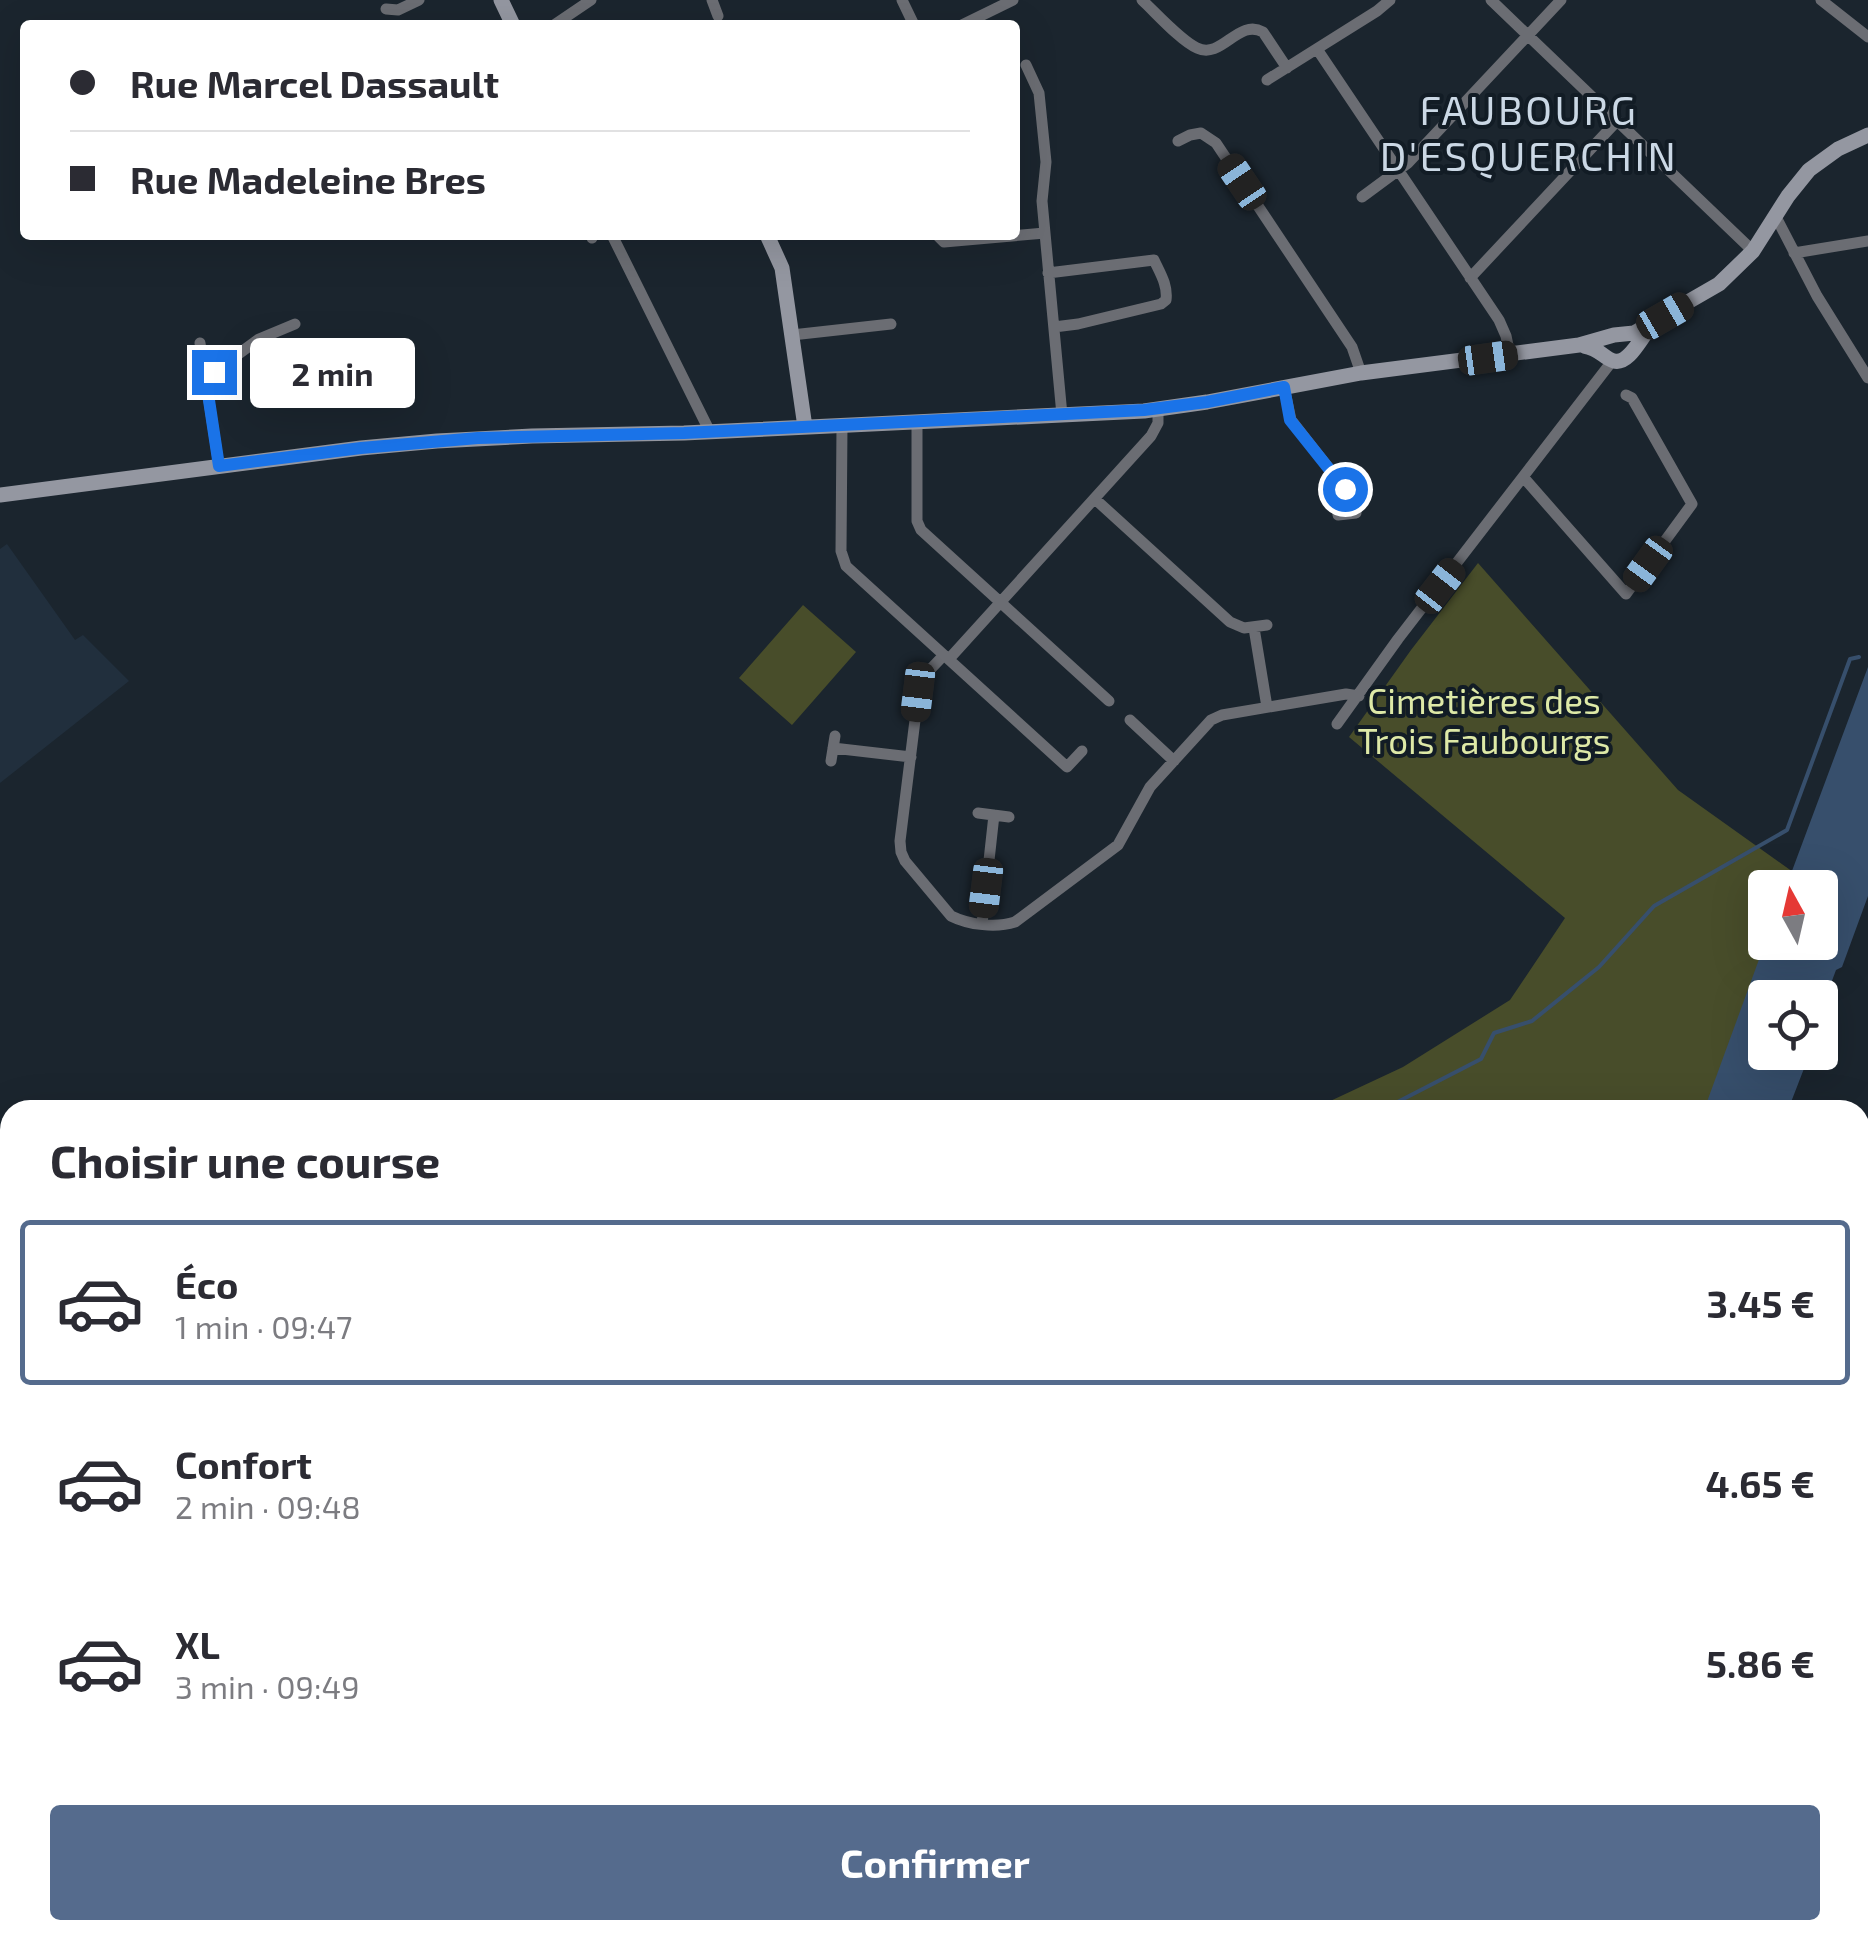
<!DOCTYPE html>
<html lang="fr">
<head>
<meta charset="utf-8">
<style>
  body { margin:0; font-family:"Exo 2",sans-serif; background:#f2f2f3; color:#2b2b33; height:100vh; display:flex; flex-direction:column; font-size:38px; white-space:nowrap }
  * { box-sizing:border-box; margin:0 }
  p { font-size:32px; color:#7c7c81 }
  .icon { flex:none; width:55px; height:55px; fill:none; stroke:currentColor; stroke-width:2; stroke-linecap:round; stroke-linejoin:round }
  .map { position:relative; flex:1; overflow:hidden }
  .panel { position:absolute; left:0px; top:1100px; width:1870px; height:840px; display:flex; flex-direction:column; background:#fff; border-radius:30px 30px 0 0; box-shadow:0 10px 40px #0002 }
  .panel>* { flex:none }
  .hud { position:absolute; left:20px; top:20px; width:1000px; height:220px; border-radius:10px; box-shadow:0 10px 40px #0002; display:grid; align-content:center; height:220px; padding:0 50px; background:#fff }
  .needle { width:65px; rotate:352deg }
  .fabs { position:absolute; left:1748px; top:870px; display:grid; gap:20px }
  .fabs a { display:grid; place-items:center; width:90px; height:90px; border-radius:10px; background:#fff; box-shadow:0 10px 40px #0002; font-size:50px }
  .end { position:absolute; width:45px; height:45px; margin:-22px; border:12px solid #1a73e8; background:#fff; box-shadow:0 0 0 5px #fff }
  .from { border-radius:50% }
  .bubble { position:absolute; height:70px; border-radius:10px; background:#fff; box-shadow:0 10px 40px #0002; font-size:32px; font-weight:700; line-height:70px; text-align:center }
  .car { position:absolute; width:30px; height:60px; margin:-30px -15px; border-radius:12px; box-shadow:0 0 8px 2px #0007; background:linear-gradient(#222 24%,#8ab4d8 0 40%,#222 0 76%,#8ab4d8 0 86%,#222 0) }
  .hud b { display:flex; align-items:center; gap:35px; height:95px; font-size:38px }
  .hud b+b { border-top:2px solid #e1e1e2 }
  .hud i { width:25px; height:25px; background:#2b2b33 }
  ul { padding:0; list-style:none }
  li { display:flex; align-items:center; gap:30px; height:165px; margin:0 20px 15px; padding:0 30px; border:5px solid transparent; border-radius:10px }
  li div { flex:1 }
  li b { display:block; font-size:38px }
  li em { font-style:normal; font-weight:700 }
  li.on { border-color:#556b8d }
  li>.icon { width:90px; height:90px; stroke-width:1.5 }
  h2 { padding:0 50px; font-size:45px; line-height:120px }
  .cta { display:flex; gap:20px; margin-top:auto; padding:20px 50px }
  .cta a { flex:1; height:115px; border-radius:10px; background:#556b8d; color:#fff; font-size:40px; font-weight:700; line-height:115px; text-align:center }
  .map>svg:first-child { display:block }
</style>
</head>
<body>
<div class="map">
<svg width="1868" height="1940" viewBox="0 0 1868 1940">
  <rect width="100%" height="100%" fill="#1b252e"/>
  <!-- built -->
  <path fill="#212f3d" d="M7,544l68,96 8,-5 46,46 -129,102v-234z"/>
  <!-- green -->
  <path fill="#484d2a" d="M1478,563l200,227 136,97 -49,1v54h55l25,-32 -33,87 -47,1v54l6,58h-460l92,-43 107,-67 55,-82 -216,-181 62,-87z
    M803,605l53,47 -64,73 -53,-47z
    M245,1930h1147l-3,10h-1134z"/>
  <!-- water -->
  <path fill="#374f6c" d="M1868,667v229l-26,71 -6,3 -16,43v-15h-55v54l45,1 -22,57h-84l61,-167 55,-1v-54l-34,-1z
    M1404,1930h84l-3,10h-85z"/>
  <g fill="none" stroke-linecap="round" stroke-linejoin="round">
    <!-- stream -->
    <path stroke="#374f6c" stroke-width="4" d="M1382,1110l99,-51 13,-26 38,-12 67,-54 55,-61 133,-76 63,-171 9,-2
      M913,1930l6,10"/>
    <!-- street -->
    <path stroke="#6b6d73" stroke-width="11" d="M712,0l6,16
      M902,0l12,25
      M1142,0c14,13 39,41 55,48 25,12 41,-30 66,-16l24,36
      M1491,0l262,251
      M1821,0l47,37
      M386,9l12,1 21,-10
      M554,25l37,-25
      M962,25l51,-25
      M1317,49l182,271 7,16 4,19
      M1026,65l13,28 7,69 -4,39 20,214
      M1267,80l110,-69 13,-11
      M1178,141l12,-6 11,-2 15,10 136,204 9,26
      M1362,197l46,-34 153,-163
      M1776,217l41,79 51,82
      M591,235l1,3
      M612,235l98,197
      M937,235l7,7 101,-9
      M1794,253l74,-12
      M1048,273l106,-13c6,13 14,25 12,40l-5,4 -83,20 -24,3
      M1470,278l147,-157
      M792,335l99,-11
      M200,343l19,123
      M205,374l13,-5 41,-30 36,-15
      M1284,387l7,33 54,69 9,-1 2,25 -18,2 -4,-41
      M917,423v98l4,9 188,171
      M842,426l-1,125 5,15 221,201 15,-16
      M1524,478l102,116 66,-90 -60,-106 -6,-3
      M1095,499l135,123 14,6 23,-3
      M1254,628l13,79
      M944,655l-21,22 -4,11 -19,153 1,11 4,9 46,55c18,9 45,12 64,6l103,-77 32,-58 61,-67 11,-5 124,-21 13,2
      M949,659l202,-223 7,-13v-14
      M1130,720l44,41
      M1337,724l61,-85 215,-279
      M833,748l78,9
      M831,761l4,-25
      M978,813l31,4
      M982,924l12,-109
      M1860,1163l8,-6
      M1860,1586l8,-5
      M0,1809l10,6
      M220,1930l13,10"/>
    <!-- secondary -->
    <path stroke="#9497a1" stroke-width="15" d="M501,0l12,25
      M767,235l15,33 23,159
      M1584,346c17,3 19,12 30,15 15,4 27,-24 36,-33
      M0,495l361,-47 76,-7 95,-5 152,-3 460,-22 63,-9 154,-29 218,-28 35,-10 20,-2 85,-49 34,-33 35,-55 21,-26 29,-21 30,-14"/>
  </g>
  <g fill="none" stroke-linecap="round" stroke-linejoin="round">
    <!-- route -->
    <path stroke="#1a73e8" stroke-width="12" d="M214,372l-9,2 14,92 142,-18 117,-10 206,-5 460,-23 63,-8 77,-15 6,33 55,69"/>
  </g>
  <g text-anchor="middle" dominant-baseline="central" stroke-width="8" stroke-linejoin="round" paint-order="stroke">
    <!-- park labels -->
    <g font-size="35" fill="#dee9a7" stroke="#121c25">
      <text x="1484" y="700">Cimetières des<tspan x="1484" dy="40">Trois Faubourgs</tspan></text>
    </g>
    <!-- quarter labels -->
    <g font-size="40" letter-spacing="2.5" fill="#cbd8e5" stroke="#121c25">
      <text x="1529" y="109">FAUBOURG<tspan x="1529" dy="46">D'ESQUERCHIN</tspan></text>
    </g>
  </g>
</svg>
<div class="fabs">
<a><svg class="needle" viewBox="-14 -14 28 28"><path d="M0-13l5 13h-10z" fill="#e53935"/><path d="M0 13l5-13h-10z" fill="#7c7c81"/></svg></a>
<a><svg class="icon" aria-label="locate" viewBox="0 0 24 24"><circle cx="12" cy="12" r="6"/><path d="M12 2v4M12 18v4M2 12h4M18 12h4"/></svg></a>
</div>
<i class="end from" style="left:1345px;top:489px"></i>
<i class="end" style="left:214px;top:372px"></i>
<div class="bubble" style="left:250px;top:338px;width:165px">2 min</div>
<i class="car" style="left:1242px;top:182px;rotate:326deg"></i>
<i class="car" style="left:1665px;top:316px;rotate:60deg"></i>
<i class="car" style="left:1488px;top:358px;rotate:82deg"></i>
<i class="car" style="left:1648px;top:564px;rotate:216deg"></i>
<i class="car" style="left:1440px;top:586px;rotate:38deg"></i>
<i class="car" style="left:918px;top:692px;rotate:187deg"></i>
<i class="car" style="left:986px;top:888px;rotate:187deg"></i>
<div class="hud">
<b><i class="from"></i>Rue Marcel Dassault</b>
<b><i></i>Rue Madeleine Bres</b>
</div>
<section class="panel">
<h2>Choisir une course</h2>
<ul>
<li class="on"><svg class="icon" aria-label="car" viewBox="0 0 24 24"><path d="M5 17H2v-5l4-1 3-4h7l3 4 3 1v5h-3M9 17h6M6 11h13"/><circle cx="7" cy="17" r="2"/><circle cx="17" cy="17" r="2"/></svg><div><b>Éco</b><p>1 min · 09:47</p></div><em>3.45 €</em></li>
<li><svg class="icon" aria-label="car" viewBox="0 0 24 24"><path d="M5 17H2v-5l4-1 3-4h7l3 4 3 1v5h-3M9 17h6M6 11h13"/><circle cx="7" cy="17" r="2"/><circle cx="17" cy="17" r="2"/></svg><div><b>Confort</b><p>2 min · 09:48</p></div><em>4.65 €</em></li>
<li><svg class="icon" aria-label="car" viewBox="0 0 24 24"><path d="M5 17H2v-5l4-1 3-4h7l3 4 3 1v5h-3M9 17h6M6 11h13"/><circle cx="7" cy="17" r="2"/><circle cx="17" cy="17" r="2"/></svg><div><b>XL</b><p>3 min · 09:49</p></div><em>5.86 €</em></li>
</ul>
<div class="cta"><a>Confirmer</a></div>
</section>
</div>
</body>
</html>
